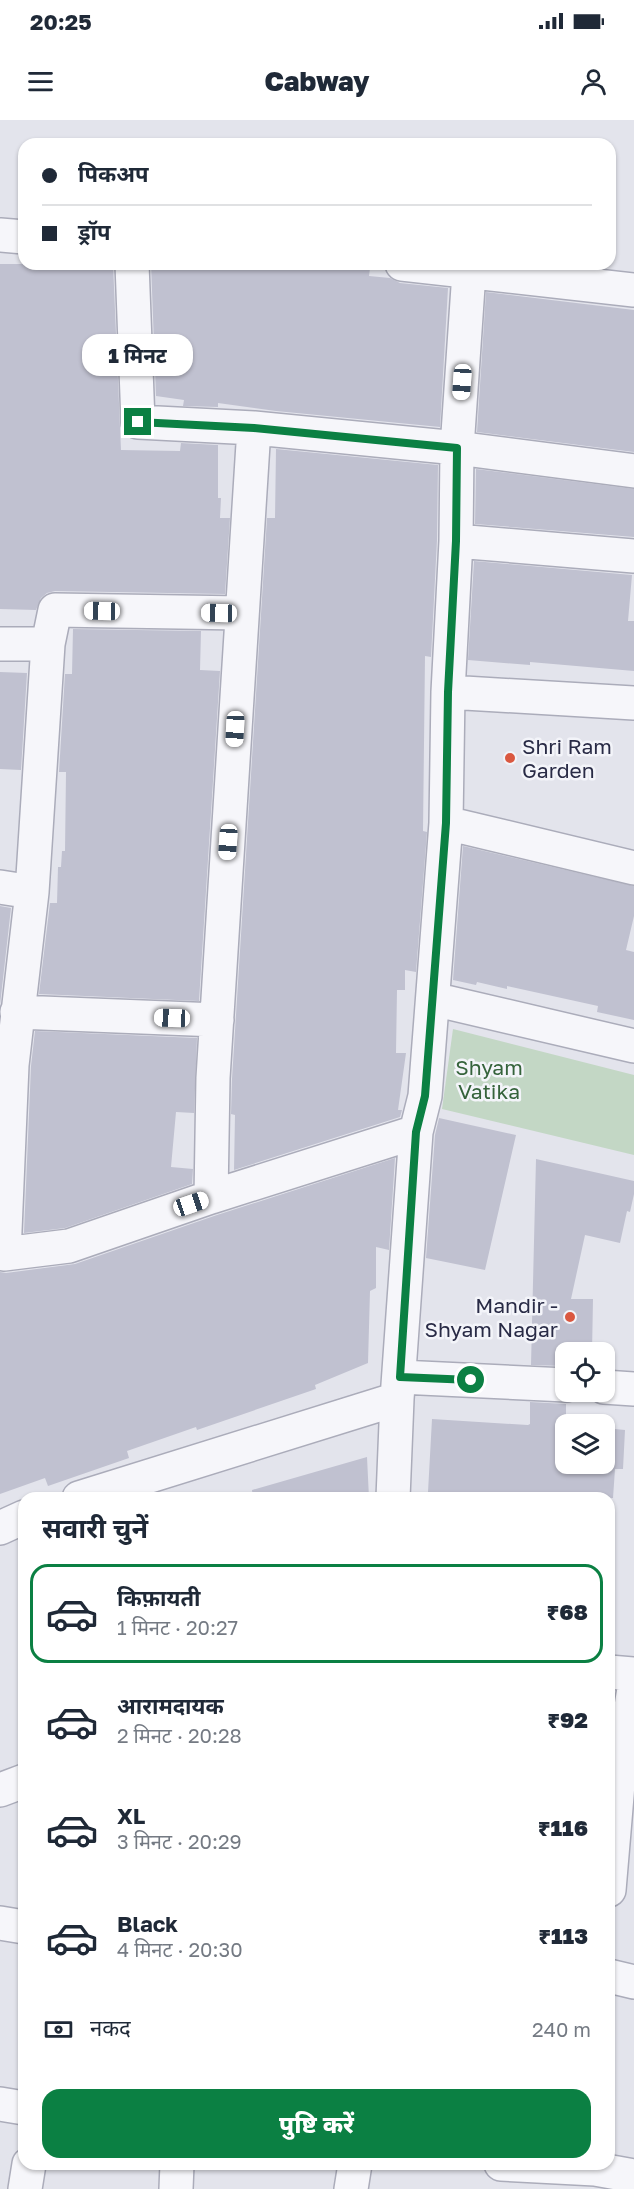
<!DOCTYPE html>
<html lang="hi">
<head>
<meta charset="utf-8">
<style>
  body { margin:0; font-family:"Golos Text","Noto Sans Devanagari",sans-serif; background:#f6f6f7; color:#1f2937; height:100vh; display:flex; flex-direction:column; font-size:22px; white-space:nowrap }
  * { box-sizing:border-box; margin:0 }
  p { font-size:20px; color:#747a83 }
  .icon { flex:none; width:33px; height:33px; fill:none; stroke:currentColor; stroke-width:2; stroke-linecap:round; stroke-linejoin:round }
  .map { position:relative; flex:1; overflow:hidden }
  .side { position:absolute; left:18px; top:1372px; width:597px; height:678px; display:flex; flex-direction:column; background:#fff; border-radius:18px; box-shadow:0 2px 4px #0004 }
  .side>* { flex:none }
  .top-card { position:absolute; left:18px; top:18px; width:598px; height:132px; border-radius:18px; box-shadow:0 2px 4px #0004; display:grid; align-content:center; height:132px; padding:0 24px; background:#fff }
  .buttons { position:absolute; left:555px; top:1222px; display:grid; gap:12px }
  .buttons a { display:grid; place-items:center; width:60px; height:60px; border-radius:12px; background:#fff; box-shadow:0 2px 4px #0004; font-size:30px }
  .end { position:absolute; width:27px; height:27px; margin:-14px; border:8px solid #0b8043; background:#fff; box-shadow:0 0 0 3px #fff }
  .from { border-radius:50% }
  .bubble { position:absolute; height:42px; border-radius:18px; background:#fff; box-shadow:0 2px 4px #0004; font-size:20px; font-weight:800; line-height:42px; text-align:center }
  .car { position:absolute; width:18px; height:36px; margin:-18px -9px; border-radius:8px; box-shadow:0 0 4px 2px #0007; background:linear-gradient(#fff 24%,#345 0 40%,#fff 0 76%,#345 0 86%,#fff 0) }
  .top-card b { display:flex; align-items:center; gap:21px; height:57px; font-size:22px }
  .top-card b+b { border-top:2px solid #e0e1e3 }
  .top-card i { width:15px; height:15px; background:#1f2937 }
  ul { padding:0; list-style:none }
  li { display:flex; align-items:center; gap:18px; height:99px; margin:0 12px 9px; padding:0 12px; border:3px solid transparent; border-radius:18px }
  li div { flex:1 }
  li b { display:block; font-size:22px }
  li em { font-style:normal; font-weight:800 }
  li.on { border-color:#0b8043 }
  li>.icon { width:54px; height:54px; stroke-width:1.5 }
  h2 { padding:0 24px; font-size:27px; line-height:72px }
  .pay { display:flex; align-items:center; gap:15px; height:66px; padding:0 24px; font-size:22px }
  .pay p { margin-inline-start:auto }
  .primary-button { display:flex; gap:12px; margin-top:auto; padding:12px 24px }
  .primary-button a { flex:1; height:69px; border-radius:18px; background:#0b8043; color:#fff; font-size:24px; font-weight:800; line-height:69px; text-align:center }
  .status { display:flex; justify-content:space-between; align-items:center; height:42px; padding:0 30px; background:#fff; direction:ltr }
  .status svg { height:16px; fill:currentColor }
  header { display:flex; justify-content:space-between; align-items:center; height:78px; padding:0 24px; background:#fff; font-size:27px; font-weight:800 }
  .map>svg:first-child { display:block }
</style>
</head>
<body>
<div class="status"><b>20:25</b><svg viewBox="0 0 49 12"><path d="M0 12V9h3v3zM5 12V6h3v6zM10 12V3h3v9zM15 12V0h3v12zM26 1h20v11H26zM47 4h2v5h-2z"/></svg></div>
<header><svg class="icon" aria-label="menu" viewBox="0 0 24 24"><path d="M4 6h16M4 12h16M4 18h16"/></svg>Cabway<svg class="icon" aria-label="person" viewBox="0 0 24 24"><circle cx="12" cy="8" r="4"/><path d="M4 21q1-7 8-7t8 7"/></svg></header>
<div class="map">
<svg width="634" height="2069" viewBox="0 0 634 2069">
  <rect width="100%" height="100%" fill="#e3e4ec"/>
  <!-- green -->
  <path fill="#c3d7c5" d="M453,909l181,46v80l-192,-46z"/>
  <!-- building -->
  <path fill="#c0c1d0" d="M0,144h113l8,186 59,1 1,-8 37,2v53h3l-1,20h10l-5,76 -170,-3 -8,2 -6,5 -5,12 -36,-1z
    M151,144h177l42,4 -1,8 21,2 10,5 48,5 -8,139 -164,-16 -58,-8v4l-35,-1 1,-6 -28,-4z
    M486,172l148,18v142l-157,-20z
    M276,329l162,16 -1,75 -6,117 -6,-1 -2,175 4,1 -11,140 -11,-2v20h-8l-1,63h10l-8,57h4l-2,7 -166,53 1,-55 -4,-1 1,-35 35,-561h8z
    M476,349l158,20v48l-159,-13z
    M474,441l158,14 -4,46h6v50l-104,-9v3l-62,-5z
    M73,509l128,2 -1,39 20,1 -21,330 -160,-7 11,-91h7l1,-36h3l1,-16h3l1,-79h-7l6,-98h7z
    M0,552l27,1 -6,97 -21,-1z
    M463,726l171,40v30l-8,34 8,2v68l-37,-8 1,-6 -91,-20v3l-30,-7 -1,3 -23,-5z
    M0,786l11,2 -11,97z
    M35,911l162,7 -3,75 -18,-1 -5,55 22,2 -1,15 -127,44 -41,5 7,-167z
    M439,998l77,17 -31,135 -59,-12 9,-123z
    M395,1038l-6,92 -13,-3v41l-6,3 -2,72 -53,22 1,4 -119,41 -1,-3 -69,24 2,7 -81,28 -3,-8 -45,16v-222l6,1 69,-9 142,-49z
    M536,1039l98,22v13l-4,18 -3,-1 -7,32 -35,-8 -14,64h22l-1,54h-26v13l-35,-1z
    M530,1282l36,2v60h38v-36l21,2 -2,39h-8l-2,29h-89l-96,-6 4,-73 96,6 2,-1z
    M367,1337l2,41h-116l-1,-8z"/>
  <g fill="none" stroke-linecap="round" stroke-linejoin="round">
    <!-- street casing -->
    <g stroke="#abacba" stroke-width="36">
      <path id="street" d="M0,115l24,2
        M132,144l6,158 116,6 203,20 177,23
        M402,144l232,26
        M456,421l178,15
        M0,524h48l-16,248 -20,173 -8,189 65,-8 142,-49 205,-65
        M48,524l7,-34 187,3
        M448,572l186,11
        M446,703l188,45
        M0,767l32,5
        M433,879l201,47
        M17,892l200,8
        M211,1077l2,-119 41,-650
        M400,1257l166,8
        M604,1267l30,2
        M79,1378l318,-99
        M393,1378l4,-99 19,-267 9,-36 21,-273 2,-131 8,-151 1,-93 12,-176
        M0,1408l24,-11
        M609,1552l25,2
        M0,1670l24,-9
        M609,1770l9,-106 16,-95
        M0,1803l24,4
        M609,1856l25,6
        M0,1984l24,4
        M501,2044l94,5 39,7
        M25,2069l4,-25
        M176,2069l1,-25
        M351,2069l4,-25"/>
    </g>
    <!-- street -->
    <use href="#street" stroke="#f6f6fa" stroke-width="33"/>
  </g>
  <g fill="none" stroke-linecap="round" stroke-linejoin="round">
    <!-- route -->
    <path stroke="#0b8043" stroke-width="8" d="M138,302l116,6 203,20 -1,93 -8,151 -2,131 -21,273 -9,36 -16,245 71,3"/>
  </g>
  <!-- markers -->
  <g fill="#da5840" stroke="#f3f4f9" stroke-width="2">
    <circle cx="510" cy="638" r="6"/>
    <circle cx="570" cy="1197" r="6"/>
  </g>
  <g text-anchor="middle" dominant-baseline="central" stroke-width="5" stroke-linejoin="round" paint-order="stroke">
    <!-- poi labels -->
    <g font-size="21" fill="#292b46" stroke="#f3f4f9" text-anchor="start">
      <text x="522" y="626">Shri Ram<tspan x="522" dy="24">Garden</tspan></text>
      <text x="558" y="1185" text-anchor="end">Mandir -<tspan x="558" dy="24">Shyam Nagar</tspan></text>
    </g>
    <!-- park labels -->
    <g font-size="21" fill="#35633b" stroke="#f3f4f9">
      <text x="489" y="947">Shyam<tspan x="489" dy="24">Vatika</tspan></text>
    </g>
  </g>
</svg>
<div class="buttons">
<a><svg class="icon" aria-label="locate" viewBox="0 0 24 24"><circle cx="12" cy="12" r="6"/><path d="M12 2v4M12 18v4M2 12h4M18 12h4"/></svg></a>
<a><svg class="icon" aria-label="layers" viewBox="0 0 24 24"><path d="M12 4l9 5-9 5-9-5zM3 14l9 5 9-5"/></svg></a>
</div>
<i class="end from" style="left:471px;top:1260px"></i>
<i class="end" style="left:138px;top:302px"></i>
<div class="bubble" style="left:82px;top:214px;width:111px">1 मिनट</div>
<i class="car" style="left:462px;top:262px;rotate:184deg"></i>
<i class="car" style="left:102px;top:491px;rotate:271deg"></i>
<i class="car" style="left:219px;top:493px;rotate:271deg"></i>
<i class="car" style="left:235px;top:609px;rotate:183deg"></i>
<i class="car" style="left:228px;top:722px;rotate:184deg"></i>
<i class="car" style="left:172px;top:898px;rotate:272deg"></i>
<i class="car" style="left:191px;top:1084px;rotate:71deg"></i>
<div class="top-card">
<b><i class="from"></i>पिकअप</b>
<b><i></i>ड्रॉप</b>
</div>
<section class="side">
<h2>सवारी चुनें</h2>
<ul>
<li class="on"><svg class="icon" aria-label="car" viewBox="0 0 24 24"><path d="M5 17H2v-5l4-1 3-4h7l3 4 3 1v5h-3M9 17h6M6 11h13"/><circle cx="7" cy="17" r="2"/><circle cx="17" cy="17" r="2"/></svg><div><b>किफ़ायती</b><p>1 मिनट · 20:27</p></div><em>₹68</em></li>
<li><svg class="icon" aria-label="car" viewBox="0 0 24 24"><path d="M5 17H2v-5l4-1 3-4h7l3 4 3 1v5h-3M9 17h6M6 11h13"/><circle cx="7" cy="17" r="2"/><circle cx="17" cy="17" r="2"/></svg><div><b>आरामदायक</b><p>2 मिनट · 20:28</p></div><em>₹92</em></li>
<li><svg class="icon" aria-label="car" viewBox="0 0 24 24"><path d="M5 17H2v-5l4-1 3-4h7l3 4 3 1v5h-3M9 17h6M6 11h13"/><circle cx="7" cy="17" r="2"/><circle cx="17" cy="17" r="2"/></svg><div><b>XL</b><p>3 मिनट · 20:29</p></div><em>₹116</em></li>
<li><svg class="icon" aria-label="car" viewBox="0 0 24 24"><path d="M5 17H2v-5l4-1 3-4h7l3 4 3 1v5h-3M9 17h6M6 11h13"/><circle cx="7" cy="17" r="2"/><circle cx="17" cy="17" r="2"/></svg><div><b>Black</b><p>4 मिनट · 20:30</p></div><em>₹113</em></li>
</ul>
<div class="pay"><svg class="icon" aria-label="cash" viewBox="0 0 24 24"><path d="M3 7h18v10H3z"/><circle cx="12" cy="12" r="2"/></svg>नकद<p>240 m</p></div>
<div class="primary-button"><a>पुष्टि करें</a></div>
</section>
</div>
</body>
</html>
